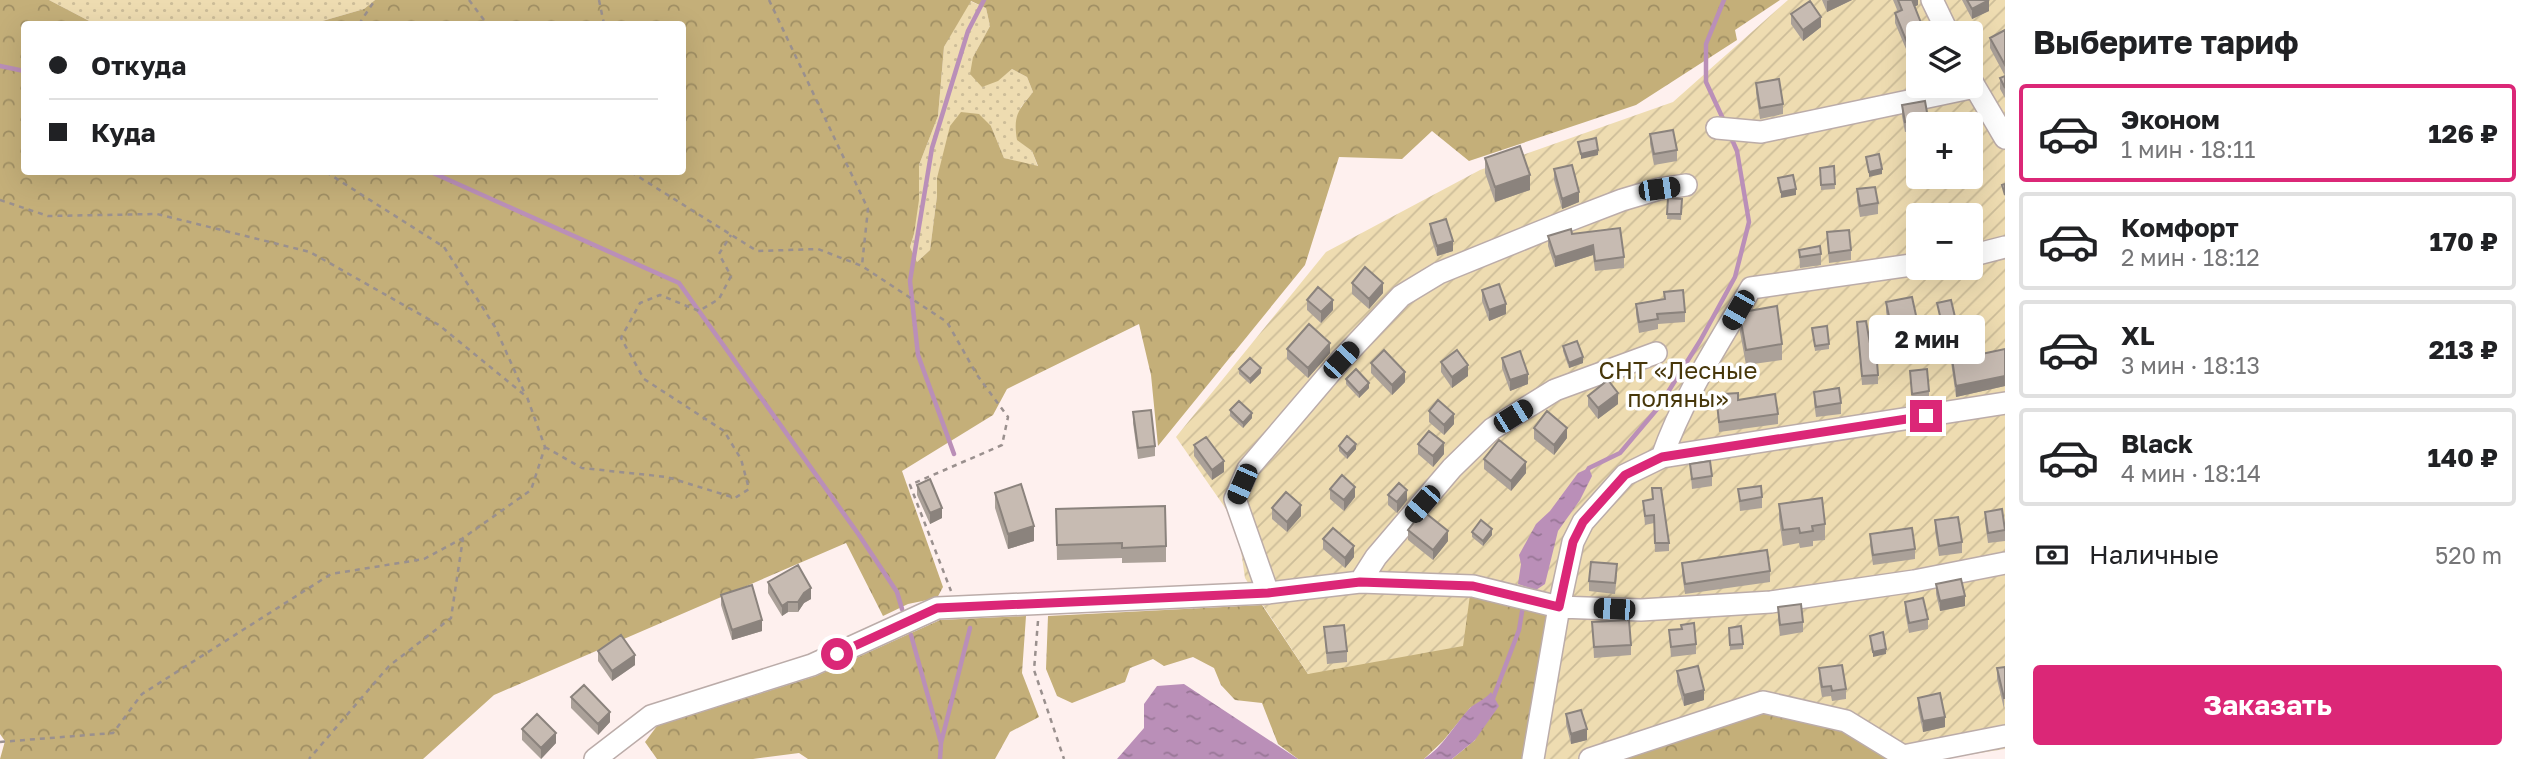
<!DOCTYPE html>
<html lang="ru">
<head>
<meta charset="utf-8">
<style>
  body { margin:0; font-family:"Golos Text",sans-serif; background:#f2f2f2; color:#202124; height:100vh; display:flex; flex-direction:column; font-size:26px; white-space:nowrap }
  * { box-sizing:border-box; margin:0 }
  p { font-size:23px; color:#757577 }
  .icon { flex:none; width:38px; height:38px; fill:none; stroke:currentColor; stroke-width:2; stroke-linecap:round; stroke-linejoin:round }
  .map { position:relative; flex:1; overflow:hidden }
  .side { display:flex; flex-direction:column; background:#fff; width:525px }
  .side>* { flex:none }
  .banner { position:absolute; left:21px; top:21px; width:665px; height:154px; border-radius:7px; box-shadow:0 7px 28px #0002; display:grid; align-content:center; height:154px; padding:0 28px; background:#fff }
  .controls { position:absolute; left:1906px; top:21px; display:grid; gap:14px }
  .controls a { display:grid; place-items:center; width:77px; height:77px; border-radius:7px; background:#fff; box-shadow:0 7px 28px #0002; font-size:35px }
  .end { position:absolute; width:32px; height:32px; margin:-16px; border:9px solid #db2777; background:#fff; box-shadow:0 0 0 4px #fff }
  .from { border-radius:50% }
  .bubble { position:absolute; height:49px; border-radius:7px; background:#fff; box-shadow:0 7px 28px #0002; font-size:23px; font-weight:700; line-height:49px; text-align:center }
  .car { position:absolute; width:21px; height:42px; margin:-21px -10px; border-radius:9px; box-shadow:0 0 5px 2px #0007; background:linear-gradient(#222 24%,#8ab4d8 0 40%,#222 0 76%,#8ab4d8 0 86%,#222 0) }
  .banner b { display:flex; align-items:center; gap:24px; height:66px; font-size:26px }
  .banner b+b { border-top:2px solid #e0e0e0 }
  .banner i { width:18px; height:18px; background:#202124 }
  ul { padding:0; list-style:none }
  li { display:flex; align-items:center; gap:21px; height:98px; margin:0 14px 10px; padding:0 14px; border:4px solid #e0e0e0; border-radius:7px }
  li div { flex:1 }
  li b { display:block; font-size:26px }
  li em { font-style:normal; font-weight:700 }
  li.active { border-color:#db2777 }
  li>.icon { width:63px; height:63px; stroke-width:1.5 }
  h2 { padding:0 28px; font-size:32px; line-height:84px }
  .pay { display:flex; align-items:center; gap:18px; height:77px; padding:0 28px; font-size:26px }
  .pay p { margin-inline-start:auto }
  .primary-button { display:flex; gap:14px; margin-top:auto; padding:14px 28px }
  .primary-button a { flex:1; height:80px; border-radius:7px; background:#db2777; color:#fff; font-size:28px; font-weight:700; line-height:80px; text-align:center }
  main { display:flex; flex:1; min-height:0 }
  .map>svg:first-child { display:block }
</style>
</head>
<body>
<main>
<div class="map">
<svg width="2005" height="759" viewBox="0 0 2005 759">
  <defs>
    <pattern id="grass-dots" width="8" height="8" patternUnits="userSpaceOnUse" patternTransform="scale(1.75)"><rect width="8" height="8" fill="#eedcb1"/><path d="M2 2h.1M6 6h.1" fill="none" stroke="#cdbd99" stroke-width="1.8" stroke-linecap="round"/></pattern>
    <pattern id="forest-crowns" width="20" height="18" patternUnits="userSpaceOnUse" patternTransform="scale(1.75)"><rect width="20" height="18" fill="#c4af79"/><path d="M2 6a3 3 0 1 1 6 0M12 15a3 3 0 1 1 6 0" fill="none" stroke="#a08f64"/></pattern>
    <pattern id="garden-furrows" width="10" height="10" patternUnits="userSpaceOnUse" patternTransform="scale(1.75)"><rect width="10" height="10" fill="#eedcb1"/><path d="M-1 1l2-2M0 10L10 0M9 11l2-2" fill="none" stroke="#cdbd99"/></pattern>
    <pattern id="water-ripples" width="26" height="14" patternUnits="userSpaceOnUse" patternTransform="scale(1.75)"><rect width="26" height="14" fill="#ba8fb8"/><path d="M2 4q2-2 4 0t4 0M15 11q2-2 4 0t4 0" fill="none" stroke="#987696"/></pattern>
  </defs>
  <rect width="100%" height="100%" fill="#fef0ee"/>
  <!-- grass -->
  <path fill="url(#grass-dots)" d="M49,0h326l-11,9 -52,15h-217z
    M970,1l16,7 4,18 -17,31 25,23 14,-11 15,8 6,15 -12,15 -3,33 14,11 6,16 -34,-9 -13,-32 -54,52v18l-7,54 -13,12 -7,-15 4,-13 5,-69 19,-49 6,-69z"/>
  <!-- forest -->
  <path fill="url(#forest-crowns)" fill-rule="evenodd" d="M0,0h49l46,24h-71v148h658v-148h-370l52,-15 11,-9h1405l-45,30 2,10 -101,65 -167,56 -37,-30 -30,28 -63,-2 -34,108 -147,181 -7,-71 -12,-51 -132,65 -14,26 -91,56 41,116 -6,11 -29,6 -25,12 -37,-73 -352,152 -71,64h-423l5,-18 -5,-7zM971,1l15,7 4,18 -17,31 -3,17 12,13 16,-6 14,-12 15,8 6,15c-15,19 -20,23 -16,48l15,11 6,15 -34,-8 -13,-32 -12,-12 -18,-2 -11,14 -13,52v18l-7,54 -13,12 -7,-15 4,-13 5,-34v-35l19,-49 6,-69z
    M1470,595l79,20 -22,144h-75l23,-19 12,-42 -17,10 -27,33 -19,18h-126l-20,-15 -16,-41 -27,-3 -14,-15 -7,-17 -21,-11 -29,9 -11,-7 -23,9 -5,14 -53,21 -15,-7 -11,-27 2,-53 214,-11 46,69z
    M1026,616l-4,57 17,44 -29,15 -15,27h-187l-9,-6 -46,6h-96l-12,-17 12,-16 159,-50 124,-56z
    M1763,709l70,16 54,34h-266z"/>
  <!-- garden -->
  <path fill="url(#garden-furrows)" fill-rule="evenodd" d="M1788,0h217v749l-64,10h-54l-54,-34 -70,-16 -142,50h-94l22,-144 -79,-20 -7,51 -155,28 -63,-96 -7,-48 -12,-21 -50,-72 150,-185 154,-82 193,-68zM1918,33h52v53h-52zM1918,124h52v53h-52zM1918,215h52v53h-52z"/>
  <!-- water -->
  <path fill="url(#water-ripples)" d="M1589,468l3,8 -12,24 -22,31 -13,53 -9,6 -18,-6 3,-20 -2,-9 17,-31 14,-13 28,-38z
    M1184,684l114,75h-181l27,-31v-24l13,-18z
    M1491,692l8,14 -24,34 -23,19h-28c19,-12 30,-34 45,-50 7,-7 16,-9 22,-17z"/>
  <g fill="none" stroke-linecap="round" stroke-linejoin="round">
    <!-- stream -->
    <path stroke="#ba8fb8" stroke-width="4.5" d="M0,66l24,5
      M1724,121l-18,-39v-38l18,-44
      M431,172l248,111 180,252 38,57 5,17
      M954,454l-36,-99 -8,-74 22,-133 36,-117 16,-31
      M1586,473l3,-5 31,-15 38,-45 42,-67 35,-64 14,-55 -12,-71 -7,-16
      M911,635l30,108
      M1492,701l27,-71 4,-24
      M940,759l1,-16 29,-115"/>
    <!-- minor casing -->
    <g stroke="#bbaca9" stroke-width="24">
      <path id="minor" d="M1932,0l16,33
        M1975,87l30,51
        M1717,128l44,4 214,-45 -5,-9
        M1970,256l35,-9
        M1662,457c21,-60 57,-114 89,-169l167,-24
        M1360,582l16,-25 76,-89 40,-39 63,-39 101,-37
        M1268,593l-33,-94 13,-30 93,-109 60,-64 38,-23 123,-50 60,-23 37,-11 27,-4
        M595,759l56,-43 161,-51 125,-57 331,-15 92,-11 113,4 86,21 82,3 130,-8 143,-21 91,-18
        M1533,759l26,-152 14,-65 10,-20 42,-47 37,-18 343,-54
        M1590,759l173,-57 83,19 57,35 102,-20"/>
    </g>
    <!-- path -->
    <path stroke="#9a908e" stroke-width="2.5" stroke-dasharray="5 5" stroke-linecap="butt" d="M469,0l18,24
      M599,0l5,24
      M769,0l99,209 -6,56
      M359,24l16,-24
      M326,172l118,75 51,80 30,67
      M631,172l126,79 61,-2 44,17 85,56 30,53 31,42 -6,28 -92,40 41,106
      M0,200l48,16 109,-2 153,38 129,73 88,72 18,50 -14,43 -68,48 -12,80 -62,48 -80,93
      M545,447l37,21 85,9 68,21 14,-9 -8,-30 -17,-28 -80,-52 -23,-41 19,-35 20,-8 39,16 20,-12 12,-23 -12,-22 12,-19
      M1038,621l-4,49 30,89
      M0,742l113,-9 29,-39 189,-120 93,-15 39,-21"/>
    <!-- minor -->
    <use href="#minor" stroke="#fff" stroke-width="21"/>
  </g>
  <!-- wall -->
  <path fill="#aba199" d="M1822,0h30l-25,12z
    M1893,0h25v5l-4,2 4,26v49l-9,-19v-7l-14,-33v-10l3,-1z
    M1962,0h27v11l-17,8z
    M1791,14l30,13 -18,14 -12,-17z
    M2005,30v46l-15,-28v-10z
    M2005,76v22l-5,-9v-11z
    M1756,83l27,21v10l-23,5 -4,-26z
    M1902,105l26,13v6h-10v6l-13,2 -3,-16z
    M1650,134l27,16v11l-23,4 -4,-21z
    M1485,158l45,32 -35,12 -10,-29z
    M1834,166l1,23 -14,1 -1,-22z
    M1554,169l25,33 -17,7 -8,-29z
    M1857,189l21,14v11l-18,3 -3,-17z
    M1668,198l14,1 -1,21 -14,-1z
    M1430,224l23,27 -16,5 -7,-22z
    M1827,232l24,18v10l-22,3z
    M1572,234l52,23v11l-29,3 -2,-16 -38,12 -7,-21v-10z
    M1799,250l22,4v11l-21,3z
    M1352,283l31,10 -14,16 -17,-15z
    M1482,290l24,24 -17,7 -7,-20z
    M1664,292l21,20v10l-27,2v5l-19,4 -3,-19v-10l28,-5z
    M1307,300l26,10 -12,13 -14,-13z
    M1886,302l31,18v11l-26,5 -5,-24z
    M1937,303l18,14v6l-14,2z
    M1740,316l42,28v16l-36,5 -6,-33z
    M1857,322l14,27 7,26v9l-16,1z
    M1812,328l17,16v5l-14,2z
    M1563,346l20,17 -14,5 -6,-17z
    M1287,349l43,4 -22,25 -21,-19z
    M2005,349v37l-49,11 -5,-35v-10l21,4z
    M1502,358l26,26 -18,7 -8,-23z
    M1441,362l27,14 -16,12 -11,-16z
    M1371,363l34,19 -13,13 -21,-22z
    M1239,369l22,4 -11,11 -11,-10z
    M1910,371l19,20v11l-17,2z
    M1346,379l23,9 -10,10 -13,-14z
    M1814,392l27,11v11l-25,3 -2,-15z
    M1723,394l55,20v10l-59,8 -2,-29 6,-1z
    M1588,396l30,8 -20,15 -10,-13z
    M1230,410l22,8 -9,10 -13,-12z
    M1429,411l25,13 -10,11 -15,-13z
    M1133,412l22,34v10l-17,3 -5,-36z
    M1534,428l33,10 -13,17 -20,-16z
    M1418,444l26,10 -11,13 -15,-13z
    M1194,445l30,27 -12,8 -18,-24z
    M1339,446l17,3 -9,10 -8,-8z
    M1484,459l42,14 -15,18 -27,-22z
    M1690,464l22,12v10l-20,3z
    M917,485l25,33 -12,6 -13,-29z
    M1330,489l25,8 -11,14 -14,-12z
    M1738,489l24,8v11l-22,3z
    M995,493l39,48 -26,8 -13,-41z
    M1388,495l19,5 -10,13 -9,-8z
    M1652,499l17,44v8l-14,1 -1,-29 -9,2 -2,-24z
    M1779,504l46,20v16l-12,1v5l-13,2 -1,-5 -16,3 -4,-27z
    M1272,508l29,8 -14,16 -15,-13z
    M1056,509l110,37v16l-44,1v-5l-65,2z
    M1985,512l20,18v11l-17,2 -3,-21z
    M1935,520l27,22v11l-23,3 -4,-25z
    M1408,530l40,11 -15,19 -25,-20z
    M1472,532l20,3 -9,11 -11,-9z
    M1870,534l45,15v10l-42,6 -3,-20z
    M1323,539l31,18 -9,11 -22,-19z
    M1682,563l88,8v11l-85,12 -3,-20z
    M1617,575l-2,19 -26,-3v-10z
    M768,582l43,17 -7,4 -6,9h-10l-6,4 -14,-23z
    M1936,584l29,22 -25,5 -4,-17z
    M721,595l41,36 -30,9 -11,-35z
    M1905,602l23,17v10l-19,4 -4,-21z
    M1778,607l25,15v10l-23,4 -2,-18z
    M1592,622l39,23v10l-37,3z
    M1324,627l23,24v11l-20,2z
    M1669,630l27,14v10l-25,3z
    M1729,633l14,11v5l-13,1z
    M598,651l37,14 -23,16 -14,-20z
    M2005,667l-1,42 -7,-30v-11z
    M1819,668l27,21v10l-14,2 -1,-5 -9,1 -3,-18z
    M1677,671l27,29 -20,6 -7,-24z
    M571,697l39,25 -12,13 -27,-27z
    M1918,698l27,29 -22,5 -5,-24z
    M1566,714l21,26 -16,4 -5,-20z
    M522,729l34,14 -15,16 -19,-19z"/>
  <!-- shaded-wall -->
  <path fill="#8b837d" d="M1830,0h22l-25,12v-11z
    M1911,0h7v5l-7,3z
    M1989,0v11l-17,8v-10z
    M1821,17v10l-18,14v-11z
    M1598,150v5l-17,4v-5z
    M1882,169v5l-13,3v-5z
    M1530,175v15l-35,12v-15z
    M1796,189v6l-15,3v-6z
    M1579,192v10l-17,7v-10z
    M1453,241v10l-16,5v-10z
    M1593,245v10l-38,12v-10z
    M1383,283v10l-14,16v-10z
    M1333,300v10l-12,13v-11z
    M1506,304v10l-17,7v-11z
    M1330,343v10l-22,25v-10z
    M1583,357v6l-14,5v-5z
    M1468,365v11l-16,12v-11z
    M1261,368v5l-11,11v-5z
    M1405,372v10l-13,13v-10z
    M1528,374v10l-18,7v-11z
    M2005,376v10l-49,11v-11z
    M1369,383v5l-10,10v-5z
    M1618,393v11l-20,15v-11z
    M1252,413v5l-9,10v-5z
    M1454,414v10l-10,11v-10z
    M1567,428v10l-13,17v-10z
    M1444,443v11l-11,13v-11z
    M1356,444v5l-9,10v-5z
    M1224,461v11l-12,8v-10z
    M1526,462v11l-15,18v-10z
    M1355,487v10l-11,14v-11z
    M1407,490v10l-10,13v-11z
    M1301,505v11l-14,16v-10z
    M942,508v10l-12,6v-11z
    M1034,526v15l-26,8v-15z
    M1492,529v6l-9,11v-5z
    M1448,531v10l-15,19v-10z
    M1354,546v11l-9,11v-10z
    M811,588v11l-7,4 -6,9v-10l6,-9z
    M1965,596v10l-25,5v-10z
    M788,602v10l-6,4v-10z
    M762,620v11l-30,9v-10z
    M1886,649v5l-13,3v-5z
    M635,655v10l-23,16v-10z
    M1704,690v10l-20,6v-11z
    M610,712v10l-12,13v-11z
    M1945,717v10l-22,5v-11z
    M1587,729v11l-16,4v-10z
    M556,733v10l-15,16v-11z"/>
  <!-- building -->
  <path fill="#c7bbb2" stroke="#8b837d" stroke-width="2" d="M1898,0h14l13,33h-7v38l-9,-18 2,-1 -16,-39 7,-3z
    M1967,0h22l-17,9z
    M1810,1l11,16 -18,13 -12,-16z
    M2005,30v35l-15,-27z
    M2005,76v12l-5,-10z
    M1779,79l4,25 -23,4 -4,-25z
    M1925,101l3,17 -23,4 -3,-17z
    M1673,130l4,20 -23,4 -4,-20z
    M1596,138l2,12 -17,4 -3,-12z
    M1520,146l10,29 -35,12 -10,-29z
    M1879,154l3,15 -13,3 -3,-15z
    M1572,165l7,27 -17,7 -8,-30z
    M1834,166l1,18 -14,1 -1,-17z
    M1793,175l3,14 -15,3 -3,-14z
    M2005,184v11l-3,-10z
    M1875,187l3,16 -18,3 -3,-17z
    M1668,198l14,1 -1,15h-14z
    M1947,208l1,7h-25v-2z
    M1446,219l7,22 -16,5 -7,-22z
    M1620,228l4,29 -29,4 -2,-16 -38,12 -7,-21 23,-7 1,5z
    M1849,230l2,20 -22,3 -2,-21z
    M1820,246l1,8 -21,3 -1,-7z
    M1365,267l18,16 -14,16 -17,-16z
    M1499,284l7,20 -17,6 -7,-20z
    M1318,287l15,13 -12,12 -14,-12z
    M1683,290l2,22 -28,2 1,5 -19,3 -3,-18 29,-5 -1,-7z
    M1912,297l5,23 -26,6 -5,-24z
    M1951,300l4,17 -14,3 -4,-17z
    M1777,306l5,38 -36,6 -6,-34 3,-4z
    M1866,321l5,28 5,-1 2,27 -16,1 -5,-54z
    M1309,324l21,19 -22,25 -21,-19z
    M1827,326l2,18 -14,2 -3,-18z
    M1577,341l6,16 -14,6 -6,-17z
    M1970,349l2,7 33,-7v27l-49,10 -5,-34z
    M1384,350l21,22 -13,13 -21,-22z
    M1457,350l11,15 -16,12 -11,-15z
    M1520,351l8,23 -18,6 -8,-22z
    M1250,358l11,10 -11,11 -11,-10z
    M1356,369l13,14 -10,10 -13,-14z
    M1927,369l2,22 -17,3 -2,-23z
    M1608,380l10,13 -20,15 -10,-12z
    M1839,388l2,15 -25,4 -2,-15z
    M1738,393v7l37,-6 3,20 -59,8 -2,-19 6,-1v-8z
    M1438,400l16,14 -10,11 -15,-14z
    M1239,401l13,12 -9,10 -13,-13z
    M1151,410l4,36 -17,2 -5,-36z
    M1547,411l20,17 -13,17 -20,-17z
    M1429,431l15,12 -11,13 -15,-12z
    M1347,436l9,8 -9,10 -8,-8z
    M1206,437l18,24 -12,9 -18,-25z
    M1499,440l27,22 -15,19 -27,-22z
    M1710,461l2,15 -20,3 -2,-15z
    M1342,475l13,12 -11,13 -14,-11z
    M930,479l12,29 -12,5 -13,-28z
    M1399,483l8,7 -10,12 -9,-7z
    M1021,484l13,42 -26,8 -13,-41z
    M1761,486l1,11 -22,4 -2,-12z
    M1652,488h9l8,55h-14l-1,-28 -9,1 -2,-15 10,-2z
    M1286,492l15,13 -14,17 -15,-14z
    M1822,498l3,26 -13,2 1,5 -13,2 -1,-5 -16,2 -4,-26z
    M1165,506l1,40 -44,2v-5l-65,2 -1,-36z
    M2002,509l3,21 -17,3 -3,-21z
    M1423,511l25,20 -15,19 -25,-20z
    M1958,517l4,25 -23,4 -4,-26z
    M1481,520l11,9 -9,12 -11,-9z
    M1333,528l21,18 -9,12 -22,-19z
    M1912,528l3,21 -42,6 -3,-21z
    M1767,550l3,21 -85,13 -3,-21z
    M1591,562l26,2 -2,19 -26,-2z
    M798,565l13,23 -7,5 -6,9h-10l-6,4 -14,-24z
    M1961,579l4,17 -25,5 -4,-17z
    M752,585l10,35 -30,10 -11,-35z
    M1923,598l5,21 -19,4 -4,-21z
    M1801,604l2,18 -23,3 -2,-18z
    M1629,620l2,25 -37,2 -2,-25z
    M1694,623l2,21 -25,3 -2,-17 13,-1 -1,-4z
    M1344,625l3,26 -20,2 -3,-26z
    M1741,626l2,18 -13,1 -1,-17z
    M1883,632l3,17 -13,3 -3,-16z
    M621,635l14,20 -23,16 -14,-20z
    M1842,665l4,24 -14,2 -1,-5 -9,1 -3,-19z
    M1698,666l6,24 -20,5 -7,-24z
    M2005,667v31h-1l-7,-30z
    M584,685l26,27 -12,12 -27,-27z
    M1940,693l5,24 -22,4 -5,-23z
    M1581,710l6,19 -16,5 -5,-20z
    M537,714l19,19 -15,15 -19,-19z"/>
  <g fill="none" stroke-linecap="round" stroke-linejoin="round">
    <!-- route -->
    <path stroke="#db2777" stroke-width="9" d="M837,654l100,-46 331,-15 92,-11 113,4 86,21 14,-65 10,-20 42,-47 37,-18 264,-41"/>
  </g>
  <g text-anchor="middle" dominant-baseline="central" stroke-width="7" stroke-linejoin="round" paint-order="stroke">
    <!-- park labels -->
    <g font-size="24" fill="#47370a" stroke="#fff">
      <text x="1678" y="369">СНТ «Лесные<tspan x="1678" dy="28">поляны»</tspan></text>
    </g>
  </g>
</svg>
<div class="controls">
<a><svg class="icon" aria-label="layers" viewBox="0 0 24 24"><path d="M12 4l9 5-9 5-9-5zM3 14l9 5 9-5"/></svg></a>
<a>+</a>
<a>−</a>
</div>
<i class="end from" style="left:837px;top:654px"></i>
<i class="end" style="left:1926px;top:416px"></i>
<div class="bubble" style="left:1869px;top:315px;width:116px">2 мин</div>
<i class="car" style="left:1659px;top:189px;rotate:82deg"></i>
<i class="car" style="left:1738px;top:310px;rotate:210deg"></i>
<i class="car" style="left:1341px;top:360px;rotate:43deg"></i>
<i class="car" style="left:1513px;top:416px;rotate:58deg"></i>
<i class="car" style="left:1242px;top:484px;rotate:204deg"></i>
<i class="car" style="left:1422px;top:504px;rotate:221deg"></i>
<i class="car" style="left:1614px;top:609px;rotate:273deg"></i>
<div class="banner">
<b><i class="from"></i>Откуда</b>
<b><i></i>Куда</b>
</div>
</div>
<section class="side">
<h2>Выберите тариф</h2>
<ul>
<li class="active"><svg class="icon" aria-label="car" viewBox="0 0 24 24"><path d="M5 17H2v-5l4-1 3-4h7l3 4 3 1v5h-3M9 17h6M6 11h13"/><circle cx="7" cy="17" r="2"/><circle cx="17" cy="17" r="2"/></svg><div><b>Эконом</b><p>1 мин · 18:11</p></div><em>126 ₽</em></li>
<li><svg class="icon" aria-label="car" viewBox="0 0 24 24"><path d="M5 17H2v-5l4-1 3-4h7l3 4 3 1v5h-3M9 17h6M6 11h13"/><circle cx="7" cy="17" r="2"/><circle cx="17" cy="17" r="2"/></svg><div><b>Комфорт</b><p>2 мин · 18:12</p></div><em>170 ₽</em></li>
<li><svg class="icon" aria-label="car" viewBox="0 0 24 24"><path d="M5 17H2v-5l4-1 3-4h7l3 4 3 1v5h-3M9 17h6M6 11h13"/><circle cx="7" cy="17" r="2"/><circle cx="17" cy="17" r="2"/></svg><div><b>XL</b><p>3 мин · 18:13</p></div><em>213 ₽</em></li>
<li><svg class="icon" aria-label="car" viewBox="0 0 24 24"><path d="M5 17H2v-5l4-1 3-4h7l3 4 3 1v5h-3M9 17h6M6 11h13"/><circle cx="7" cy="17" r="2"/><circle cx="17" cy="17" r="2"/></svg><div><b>Black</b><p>4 мин · 18:14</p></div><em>140 ₽</em></li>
</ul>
<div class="pay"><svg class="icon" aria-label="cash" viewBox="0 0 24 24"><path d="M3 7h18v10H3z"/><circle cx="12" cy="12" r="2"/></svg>Наличные<p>520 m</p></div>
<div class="primary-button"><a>Заказать</a></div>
</section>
</main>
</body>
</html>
